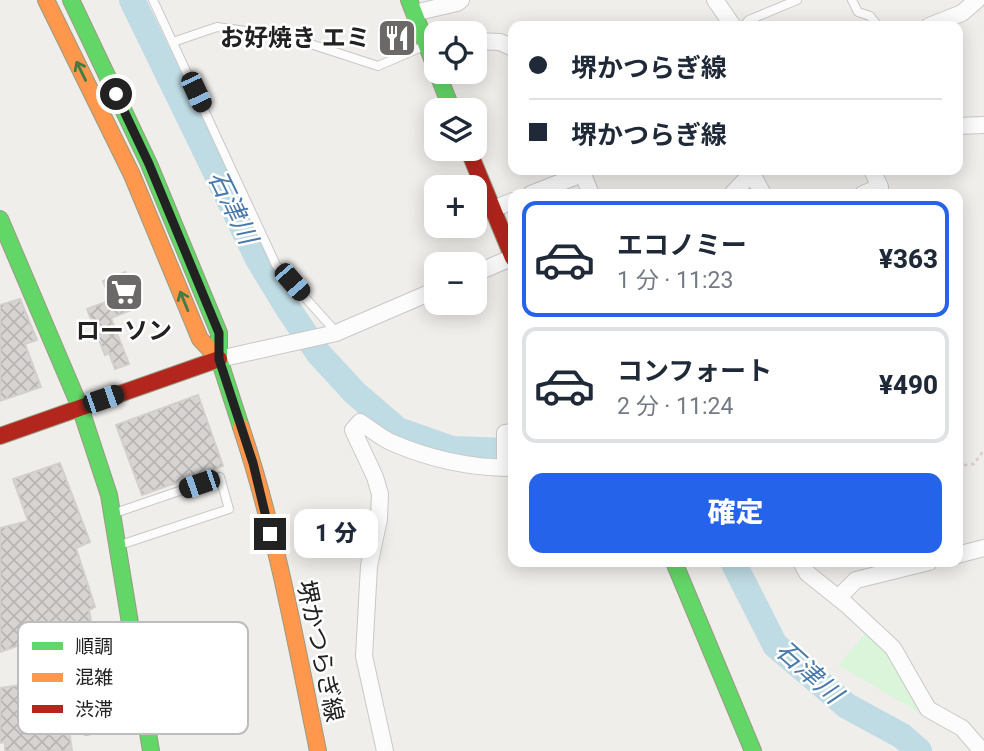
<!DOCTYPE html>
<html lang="ja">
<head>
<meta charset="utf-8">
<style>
  body { margin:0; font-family:Roboto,"Noto Sans JP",sans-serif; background:#f2f2f3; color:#1f2937; height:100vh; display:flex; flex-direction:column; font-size:26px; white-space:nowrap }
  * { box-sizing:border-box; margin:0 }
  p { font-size:23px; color:#747a83 }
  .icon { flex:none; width:38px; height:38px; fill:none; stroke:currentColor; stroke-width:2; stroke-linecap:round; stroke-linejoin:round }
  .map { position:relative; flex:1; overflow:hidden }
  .sheet { position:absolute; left:508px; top:189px; width:455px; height:378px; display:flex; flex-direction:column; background:#fff; border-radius:14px; box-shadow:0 4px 18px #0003 }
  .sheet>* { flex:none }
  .guide { position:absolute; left:508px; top:21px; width:455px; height:154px; border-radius:14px; box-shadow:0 4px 18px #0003; display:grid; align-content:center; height:154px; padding:0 21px; background:#fff }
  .buttons { position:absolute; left:424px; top:21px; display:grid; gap:14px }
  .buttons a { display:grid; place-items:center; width:63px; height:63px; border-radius:14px; background:#fff; box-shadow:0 4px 18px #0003; font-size:35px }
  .end { position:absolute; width:32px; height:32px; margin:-16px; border:9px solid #222; background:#fff; box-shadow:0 0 0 4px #fff }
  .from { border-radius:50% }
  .bubble { position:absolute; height:49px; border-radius:14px; background:#fff; box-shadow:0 4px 18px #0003; font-size:23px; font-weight:800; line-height:49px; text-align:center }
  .car { position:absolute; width:21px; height:42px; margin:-21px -10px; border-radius:9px; box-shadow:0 0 5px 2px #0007; background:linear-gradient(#222 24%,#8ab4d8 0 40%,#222 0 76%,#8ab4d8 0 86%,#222 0) }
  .guide b { display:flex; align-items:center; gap:24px; height:66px; font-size:26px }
  .guide b+b { border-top:2px solid #e0e1e3 }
  .guide i { width:18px; height:18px; background:#1f2937 }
  ul { padding:12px 0 0; list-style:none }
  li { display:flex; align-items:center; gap:21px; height:116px; margin:0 14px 10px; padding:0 7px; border:4px solid #e0e1e3; border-radius:14px }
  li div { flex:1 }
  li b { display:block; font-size:26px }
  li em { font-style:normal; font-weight:800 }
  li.selected { border-color:#2563eb }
  li>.icon { width:63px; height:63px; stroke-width:1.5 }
  .action { display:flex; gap:14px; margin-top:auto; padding:14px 21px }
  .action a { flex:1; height:80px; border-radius:14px; background:#2563eb; color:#fff; font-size:28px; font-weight:800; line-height:80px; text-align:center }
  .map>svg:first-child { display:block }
</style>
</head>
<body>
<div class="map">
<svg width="984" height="751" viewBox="0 0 984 751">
  <defs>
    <pattern id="building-cross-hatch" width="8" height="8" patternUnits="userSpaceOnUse" patternTransform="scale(1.75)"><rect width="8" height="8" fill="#d7d4d2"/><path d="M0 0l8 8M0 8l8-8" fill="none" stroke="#b8b6b4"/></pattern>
  </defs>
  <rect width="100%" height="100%" fill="#f0eeeb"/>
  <!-- park -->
  <path fill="#daf5da" d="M865,634l22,20 33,59 -82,-48z"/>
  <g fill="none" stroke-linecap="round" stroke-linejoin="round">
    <!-- river -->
    <path stroke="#bfdbe3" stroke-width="26" d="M132,0l126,259 31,51 30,44 36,39 43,37 54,19 61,2
      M733,562l42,83 72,61 55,30 17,15"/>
  </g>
  <!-- building -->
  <path fill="url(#building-cross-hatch)" stroke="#d3d0cc" stroke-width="2" d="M125,272l14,35 -28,11 18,46 -14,5 -6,-16 -4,2 -18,-46 24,-9 -8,-19z
    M20,299l17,41 -12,4 16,43 -41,14v-96z
    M198,395l25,71 -81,29 -26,-70z
    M60,463l30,79 -14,6 19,59 -6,3 2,11 -91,31v-124l28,-7 -15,-42z
    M62,679l10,72h-67v-9l-5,1v-55z"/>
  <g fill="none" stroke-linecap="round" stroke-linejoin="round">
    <!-- lane casing -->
    <g stroke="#c9c8c7" stroke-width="10">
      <path id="lane" d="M153,0l123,265 60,67
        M852,0l6,12 12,4 8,10
        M743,26l6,-6 48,-20
        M173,42l44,-15 72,10 89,29 46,-20
        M115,513l105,-36 9,32 -109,36
        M73,635l13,96 60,-12"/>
    </g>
    <!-- street casing -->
    <g stroke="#c9c8c7" stroke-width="18">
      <path id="street" d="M715,0l18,26
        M414,13l43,-10 4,-3
        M929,26l33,-13 15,-13
        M474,41l26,1 13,6
        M957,126l27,-1
        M581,170l10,24
        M750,170l13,24
        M531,194l51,-20
        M732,194l19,-20
        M863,194l17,-7 -8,-17
        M493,209l20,-8
        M474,274l39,-17
        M219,359l117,-26 100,-43
        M505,468v-35l8,-1
        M957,555l27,-7
        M801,562l6,11 40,32 46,43 35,61 34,19 20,23
        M838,598l18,-18 73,-18
        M385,751l-21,-95 5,-90 10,-47 1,-25 -5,-17 -22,-47 7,-8c11,7 21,16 33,21 37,16 80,25 120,25"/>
    </g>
    <!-- fast casing -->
    <g stroke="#999a82" stroke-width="18">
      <path id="fast" d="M71,0l78,164 70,169v26l22,68
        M409,0l27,69
        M437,72l15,38
        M0,219l80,188 29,88 42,256
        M674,562l79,189"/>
    </g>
    <!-- slow casing -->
    <g stroke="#999a82" stroke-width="18">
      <path id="slow" d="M46,0l86,175 68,164 19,20
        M241,427c35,105 55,216 77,324"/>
    </g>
    <!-- jam casing -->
    <g stroke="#999a82" stroke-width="18">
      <path id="jam" d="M468,149l45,109
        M0,436l219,-77"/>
    </g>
    <!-- path -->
    <path stroke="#dccecd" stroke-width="2.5" stroke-dasharray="3.5 3.5" stroke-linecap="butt" d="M957,466l17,-2 10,-14"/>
    <!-- lane -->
    <use href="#lane" stroke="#fdfcfc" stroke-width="8"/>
    <!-- street -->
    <use href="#street" stroke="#fdfcfc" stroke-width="16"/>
    <!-- fast -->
    <use href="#fast" stroke="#63d668" stroke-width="16"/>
    <!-- slow -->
    <use href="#slow" stroke="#ff974d" stroke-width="16"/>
    <!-- jam -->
    <use href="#jam" stroke="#b3261e" stroke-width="16"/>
  </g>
  <!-- one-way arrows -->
  <defs><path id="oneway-shaft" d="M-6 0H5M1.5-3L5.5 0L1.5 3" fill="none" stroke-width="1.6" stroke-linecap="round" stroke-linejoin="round" transform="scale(1.75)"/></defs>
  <g stroke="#427c45">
    <use href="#oneway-shaft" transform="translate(81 71) rotate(-116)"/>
    <use href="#oneway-shaft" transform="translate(184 301) rotate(-112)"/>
  </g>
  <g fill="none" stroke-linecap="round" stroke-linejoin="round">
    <!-- route -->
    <path stroke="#222" stroke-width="9" d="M116,94l33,70 70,169v26l34,104 17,71"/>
  </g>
  <!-- icons -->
  <defs>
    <g id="restaurant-square" transform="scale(2.0125)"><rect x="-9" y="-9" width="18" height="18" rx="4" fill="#6a6968" stroke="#fff"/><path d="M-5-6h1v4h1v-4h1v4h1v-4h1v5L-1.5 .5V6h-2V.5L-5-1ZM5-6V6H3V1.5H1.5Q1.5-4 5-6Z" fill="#fff"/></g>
    <g id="supermarket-square" transform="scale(2.0125)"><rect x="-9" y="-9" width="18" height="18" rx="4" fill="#6a6968" stroke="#fff"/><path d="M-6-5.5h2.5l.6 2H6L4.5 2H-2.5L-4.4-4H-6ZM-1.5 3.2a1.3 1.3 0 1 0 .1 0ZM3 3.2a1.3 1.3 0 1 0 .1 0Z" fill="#fff"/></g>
  </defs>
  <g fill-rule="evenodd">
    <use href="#restaurant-square" x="397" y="38"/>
    <use href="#supermarket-square" x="124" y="292"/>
  </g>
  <g text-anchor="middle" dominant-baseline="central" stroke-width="5" stroke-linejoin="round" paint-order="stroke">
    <!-- poi labels -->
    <g font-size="24" font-weight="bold" fill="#222" stroke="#fff" text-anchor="end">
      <text x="370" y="38">お好焼き エミ</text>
      <text x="124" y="331" text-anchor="middle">ローソン</text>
    </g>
    <!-- street labels -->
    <g font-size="24" fill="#222" stroke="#fff">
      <text transform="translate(320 651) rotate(78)">堺かつらぎ線</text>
    </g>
    <!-- water labels -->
    <g font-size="26" font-style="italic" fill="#4a7aab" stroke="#fff">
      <text transform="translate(233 207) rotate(64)">石津川</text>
      <text transform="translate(809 672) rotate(42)">石津川</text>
    </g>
  </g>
  <!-- legend -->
  <rect x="18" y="622" width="230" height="112" rx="10" fill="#fff" stroke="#bdbdbd" stroke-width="2"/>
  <rect x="32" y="642" width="31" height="8" fill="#63d668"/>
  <rect x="32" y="673" width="31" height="9" fill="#ff974d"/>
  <rect x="32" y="705" width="31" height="8" fill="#b3261e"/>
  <g font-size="19" fill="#222">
    <text x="75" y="653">順調</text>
    <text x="75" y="684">混雑</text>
    <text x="75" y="716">渋滞</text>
  </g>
</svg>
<div class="buttons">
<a><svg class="icon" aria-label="locate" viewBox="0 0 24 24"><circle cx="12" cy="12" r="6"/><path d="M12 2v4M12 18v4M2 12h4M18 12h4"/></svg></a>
<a><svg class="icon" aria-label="layers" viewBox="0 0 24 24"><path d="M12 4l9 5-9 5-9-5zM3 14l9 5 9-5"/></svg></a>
<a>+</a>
<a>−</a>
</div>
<i class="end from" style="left:116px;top:94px"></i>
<i class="end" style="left:270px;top:534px"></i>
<div class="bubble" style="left:294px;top:509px;width:84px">1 分</div>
<i class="car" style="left:196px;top:92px;rotate:155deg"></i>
<i class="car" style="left:292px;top:282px;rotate:139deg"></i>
<i class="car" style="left:103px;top:399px;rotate:71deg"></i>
<i class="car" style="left:199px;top:484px;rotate:251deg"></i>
<div class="guide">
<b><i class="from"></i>堺かつらぎ線</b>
<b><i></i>堺かつらぎ線</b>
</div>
<section class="sheet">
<ul>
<li class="selected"><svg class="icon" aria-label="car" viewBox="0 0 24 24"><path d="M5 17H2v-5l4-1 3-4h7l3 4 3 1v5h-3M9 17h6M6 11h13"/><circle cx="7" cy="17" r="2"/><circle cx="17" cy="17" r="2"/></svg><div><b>エコノミー</b><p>1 分 · 11:23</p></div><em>¥363</em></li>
<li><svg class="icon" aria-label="car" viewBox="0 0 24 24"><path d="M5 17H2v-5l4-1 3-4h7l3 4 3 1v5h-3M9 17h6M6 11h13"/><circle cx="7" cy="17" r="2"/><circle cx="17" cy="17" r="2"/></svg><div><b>コンフォート</b><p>2 分 · 11:24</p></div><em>¥490</em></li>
</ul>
<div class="action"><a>確定</a></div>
</section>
</div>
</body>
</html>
